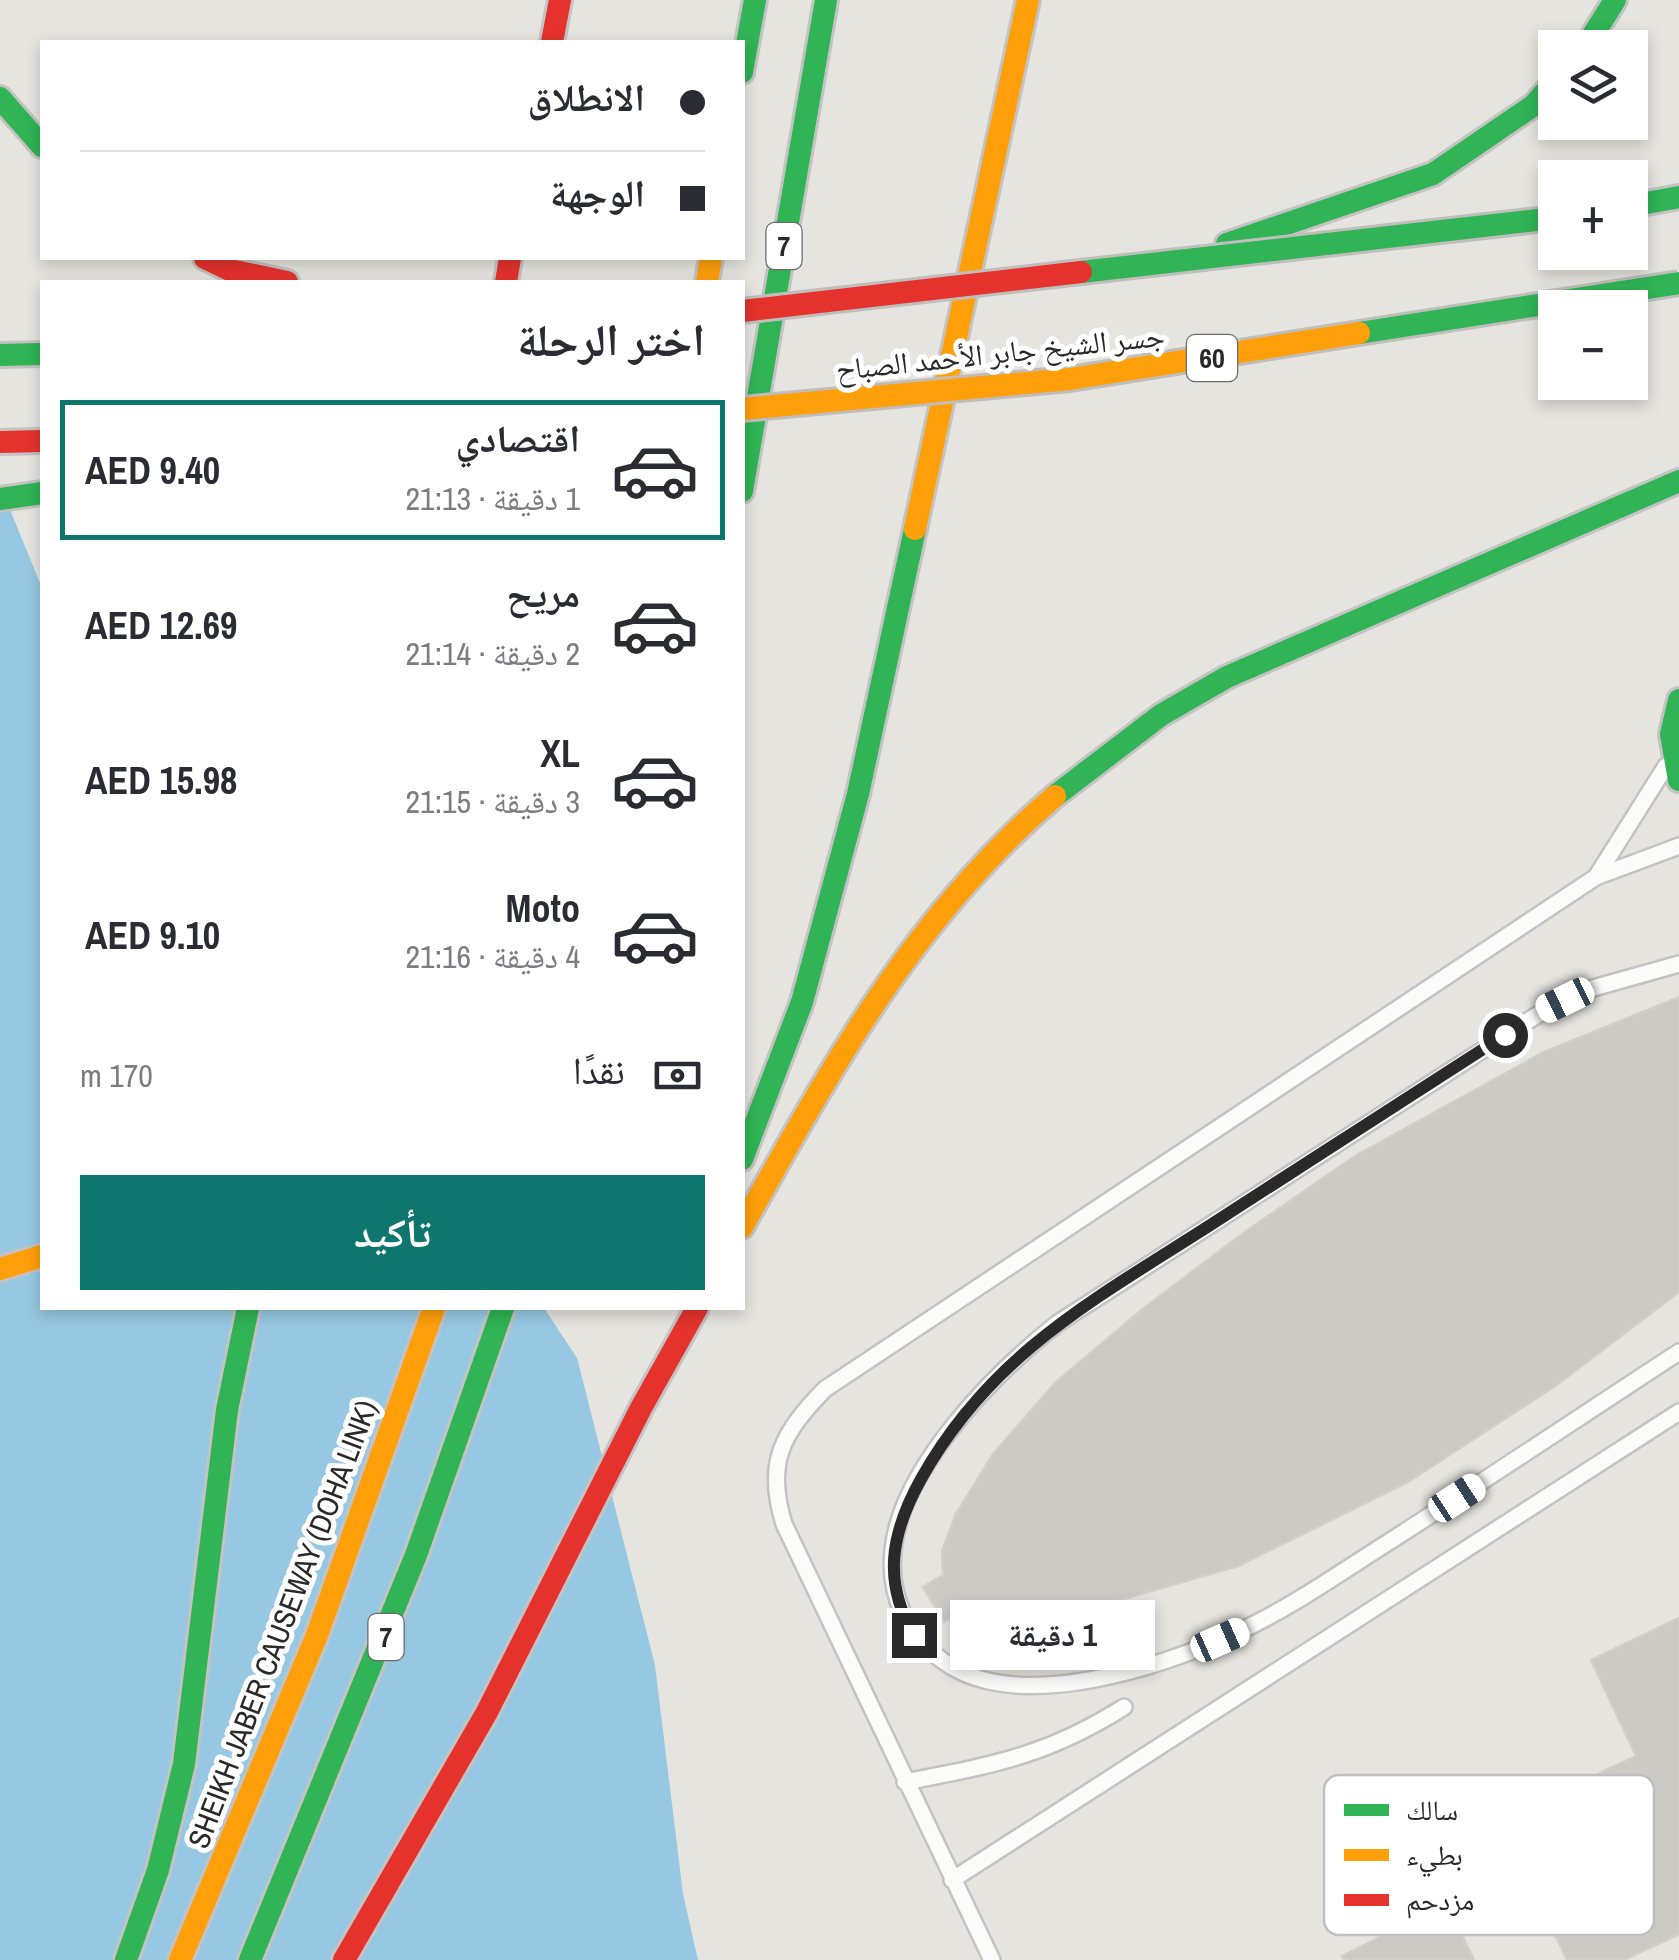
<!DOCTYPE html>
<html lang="ar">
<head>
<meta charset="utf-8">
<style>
  body { margin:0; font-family:"Archivo Narrow","Noto Naskh Arabic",sans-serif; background:#f7f7f7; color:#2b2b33; direction:rtl; height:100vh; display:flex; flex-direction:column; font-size:38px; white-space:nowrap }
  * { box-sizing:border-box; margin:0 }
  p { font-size:32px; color:#7c7c81 }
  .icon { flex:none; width:55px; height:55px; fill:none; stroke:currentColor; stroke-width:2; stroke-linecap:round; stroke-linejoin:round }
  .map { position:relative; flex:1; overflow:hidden; direction:ltr }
  .details { position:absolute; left:40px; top:280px; width:705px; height:1030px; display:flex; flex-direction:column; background:#fff; border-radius:0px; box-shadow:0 5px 15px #0003; direction:rtl }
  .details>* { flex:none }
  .banner { position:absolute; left:40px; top:40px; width:705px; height:220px; border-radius:0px; box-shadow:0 5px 15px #0003; direction:rtl; display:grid; align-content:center; height:220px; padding:0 40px; background:#fff }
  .tools { position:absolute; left:1538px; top:30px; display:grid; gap:20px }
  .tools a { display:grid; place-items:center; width:110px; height:110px; border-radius:0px; background:#fff; box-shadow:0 5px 15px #0003; font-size:50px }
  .end { position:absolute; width:45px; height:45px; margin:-22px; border:12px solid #292929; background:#fff; box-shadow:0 0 0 5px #fff }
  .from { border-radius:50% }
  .bubble { position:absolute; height:70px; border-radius:0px; background:#fff; box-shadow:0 5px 15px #0003; font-size:32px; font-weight:800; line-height:70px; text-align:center; direction:rtl }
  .car { position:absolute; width:30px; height:60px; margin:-30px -15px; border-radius:12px; box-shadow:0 0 8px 2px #0007; background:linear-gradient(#fff 24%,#345 0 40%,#fff 0 76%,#345 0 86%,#fff 0) }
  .banner b { display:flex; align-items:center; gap:35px; height:95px; font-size:38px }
  .banner b+b { border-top:2px solid #e1e1e2 }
  .banner i { width:25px; height:25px; background:#2b2b33 }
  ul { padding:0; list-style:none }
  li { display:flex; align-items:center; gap:30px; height:140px; margin:0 20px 15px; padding:0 20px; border:5px solid transparent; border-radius:0px }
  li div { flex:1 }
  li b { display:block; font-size:38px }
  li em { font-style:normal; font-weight:800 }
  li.selected { border-color:#0f766e }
  li>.icon { width:90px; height:90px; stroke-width:1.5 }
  h2 { padding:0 40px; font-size:45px; line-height:120px }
  .pay { display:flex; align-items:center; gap:25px; height:110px; padding:0 40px; font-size:38px }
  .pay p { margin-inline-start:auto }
  .cta { display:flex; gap:20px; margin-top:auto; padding:20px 40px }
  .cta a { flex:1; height:115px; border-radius:0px; background:#0f766e; color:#fff; font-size:40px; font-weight:800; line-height:115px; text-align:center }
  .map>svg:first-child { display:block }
</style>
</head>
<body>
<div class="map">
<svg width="1679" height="1960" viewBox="0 0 1679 1960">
  <rect width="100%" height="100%" fill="#e6e4de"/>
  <!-- water -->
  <path fill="#97c8e3" d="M0,485l42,103v720h502l33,50 78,307 28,229 15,66h-698z"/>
  <!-- building -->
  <path fill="#cbcac5" stroke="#d1cfca" stroke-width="2.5" d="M1679,997v295l-121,92 -150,98 -170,84 -153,44 -92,3 -26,-6 -23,15 -21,-35 20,-12 -1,-24 14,-37 37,-60 63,-72 88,-74 98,-74 113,-78 187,-103z
    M1679,1618v316l-55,26h-57l-66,-140 135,-64 -45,-96z
    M1447,1904l27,56h-130l-2,-4z"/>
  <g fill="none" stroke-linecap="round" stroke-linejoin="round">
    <!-- lane casing -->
    <g stroke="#c4c3c3" stroke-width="20">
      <path id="lane" d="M1596,877l70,-111
        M1679,964l-93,26 -41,20 -487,313c-62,49 -157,144 -165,227 -5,45 14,85 50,111 75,55 221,5 297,-30 54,-25 104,-61 155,-93 95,-61 189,-124 284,-186
        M905,1782c87,-17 142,-26 219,-75
        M952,1880l727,-468
        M992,1960l-208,-436c-19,-61 -2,-91 41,-135l771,-512 83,-31"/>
    </g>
    <!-- fast casing -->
    <g stroke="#c4c3c3" stroke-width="28">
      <path id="fast" d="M1585,48l30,-48
        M742,72l13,-72
        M0,98l42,48
        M1630,206l49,-9
        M1227,244l206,-70 101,-69 21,-24
        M0,355l42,-1
        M742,491l84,-491
        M0,499l42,-6
        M1679,700l-8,34 8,46
        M1055,796l106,-81 66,-38 452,-196
        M742,1159l60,-157 56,-208 57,-265
        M126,1960l32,-90 26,-106 43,-354 21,-102
        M250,1960l166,-405 87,-247"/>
    </g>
    <!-- slow casing -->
    <g stroke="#c4c3c3" stroke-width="28">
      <path id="slow" d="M707,282l4,-24
        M915,529l113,-529
        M742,1227c90,-160 171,-310 313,-431
        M0,1269l42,-13
        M180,1960l137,-325 117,-327"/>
    </g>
    <!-- jam casing -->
    <g stroke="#c4c3c3" stroke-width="28">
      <path id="jam" d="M552,42l8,-42
        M205,258l25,12 57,12
        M506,282l4,-24
        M0,442l42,-1
        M344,1960l143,-248 154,-304 56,-100"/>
    </g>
    <!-- lane -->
    <use href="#lane" stroke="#fbfbfa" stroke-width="15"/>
    <!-- fast -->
    <use href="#fast" stroke="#30b455" stroke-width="22"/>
    <!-- slow -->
    <use href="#slow" stroke="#ff9f0a" stroke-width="22"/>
    <!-- jam -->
    <use href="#jam" stroke="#e5322d" stroke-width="22"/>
    <!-- fast-bridge casing -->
    <g stroke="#bfbebc" stroke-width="28" stroke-linecap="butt">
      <path id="fast-bridge" d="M1081,272l474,-54
        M1359,333l320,-50"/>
    </g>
    <!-- slow-bridge casing -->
    <g stroke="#bfbebc" stroke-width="28" stroke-linecap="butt">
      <path id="slow-bridge" d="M742,409l328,-30 289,-46"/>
    </g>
    <!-- jam-bridge casing -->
    <g stroke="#bfbebc" stroke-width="28" stroke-linecap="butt">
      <path id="jam-bridge" d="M742,311l339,-39"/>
    </g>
    <!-- fast-bridge -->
    <use href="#fast-bridge" stroke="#30b455" stroke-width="22"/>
    <!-- slow-bridge -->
    <use href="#slow-bridge" stroke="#ff9f0a" stroke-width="22"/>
    <!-- jam-bridge -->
    <use href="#jam-bridge" stroke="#e5322d" stroke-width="22"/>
  </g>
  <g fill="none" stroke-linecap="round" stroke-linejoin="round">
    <!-- route -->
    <path stroke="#292929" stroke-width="12" d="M914,1635c-32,-54 -23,-102 7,-156 74,-133 188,-187 311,-268 91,-59 182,-117 273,-176"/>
  </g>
  <g text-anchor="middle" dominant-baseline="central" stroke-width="10" stroke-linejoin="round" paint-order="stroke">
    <!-- shield labels -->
    <g fill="#fff" stroke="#696969" stroke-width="2.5">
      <rect x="766.5" y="223" width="35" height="46" rx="8"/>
      <rect x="1187" y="335" width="50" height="46" rx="8"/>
      <rect x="368.5" y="1614" width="35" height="46" rx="8"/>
    </g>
    <g font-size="28" font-weight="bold" fill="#292929">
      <text x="784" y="246">7</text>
      <text x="1212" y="358">60</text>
      <text x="386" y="1637">7</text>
    </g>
    <!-- street labels -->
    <g font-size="30" fill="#292929" stroke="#fff">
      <text transform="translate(1000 352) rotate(-6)">جسر الشيخ جابر الأحمد الصباح</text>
      <text transform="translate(282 1624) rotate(-69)">SHEIKH JABER CAUSEWAY (DOHA LINK)</text>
    </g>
  </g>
  <!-- legend -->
  <rect x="1324" y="1775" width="330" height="160" rx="15" fill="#fff" stroke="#bfbfbf" stroke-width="2.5"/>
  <rect x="1344" y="1804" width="45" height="12" fill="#30b455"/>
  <rect x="1344" y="1849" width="45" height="12" fill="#ff9f0a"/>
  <rect x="1344" y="1894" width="45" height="12" fill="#e5322d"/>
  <g font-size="28" fill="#292929">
    <text x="1406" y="1820">سالك</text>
    <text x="1406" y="1865">بطيء</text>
    <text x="1406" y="1910">مزدحم</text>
  </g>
</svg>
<div class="tools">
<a><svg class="icon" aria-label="layers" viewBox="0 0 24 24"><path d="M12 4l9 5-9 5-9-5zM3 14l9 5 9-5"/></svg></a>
<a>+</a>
<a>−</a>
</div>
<i class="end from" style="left:1505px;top:1035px"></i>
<i class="end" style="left:914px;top:1635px"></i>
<div class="bubble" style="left:950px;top:1600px;width:205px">1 دقيقة</div>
<i class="car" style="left:1565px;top:1000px;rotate:244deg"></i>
<i class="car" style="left:1457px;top:1498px;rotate:57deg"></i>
<i class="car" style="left:1220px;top:1640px;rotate:66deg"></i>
<div class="banner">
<b><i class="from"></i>الانطلاق</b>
<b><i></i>الوجهة</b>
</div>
<section class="details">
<h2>اختر الرحلة</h2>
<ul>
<li class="selected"><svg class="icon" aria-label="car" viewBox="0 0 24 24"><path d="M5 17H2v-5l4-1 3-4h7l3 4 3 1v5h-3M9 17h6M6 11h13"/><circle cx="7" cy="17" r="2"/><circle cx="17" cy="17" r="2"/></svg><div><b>اقتصادي</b><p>1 دقيقة · 21:13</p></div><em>AED 9.40</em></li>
<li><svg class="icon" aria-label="car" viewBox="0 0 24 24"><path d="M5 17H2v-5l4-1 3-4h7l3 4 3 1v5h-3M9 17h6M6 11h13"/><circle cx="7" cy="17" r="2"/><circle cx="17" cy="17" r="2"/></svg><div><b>مريح</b><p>2 دقيقة · 21:14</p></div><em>AED 12.69</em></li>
<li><svg class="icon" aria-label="car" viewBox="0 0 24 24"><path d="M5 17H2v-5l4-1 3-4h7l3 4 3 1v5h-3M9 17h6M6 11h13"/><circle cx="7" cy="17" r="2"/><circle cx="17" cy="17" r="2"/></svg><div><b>XL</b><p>3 دقيقة · 21:15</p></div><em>AED 15.98</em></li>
<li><svg class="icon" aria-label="car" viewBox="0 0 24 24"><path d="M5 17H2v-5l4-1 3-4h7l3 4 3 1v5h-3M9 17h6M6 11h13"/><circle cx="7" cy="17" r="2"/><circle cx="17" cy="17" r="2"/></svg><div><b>Moto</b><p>4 دقيقة · 21:16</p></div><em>AED 9.10</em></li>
</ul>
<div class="pay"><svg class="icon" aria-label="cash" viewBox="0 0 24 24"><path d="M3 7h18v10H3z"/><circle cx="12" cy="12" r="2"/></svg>نقدًا<p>170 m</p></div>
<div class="cta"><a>تأكيد</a></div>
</section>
</div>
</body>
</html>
